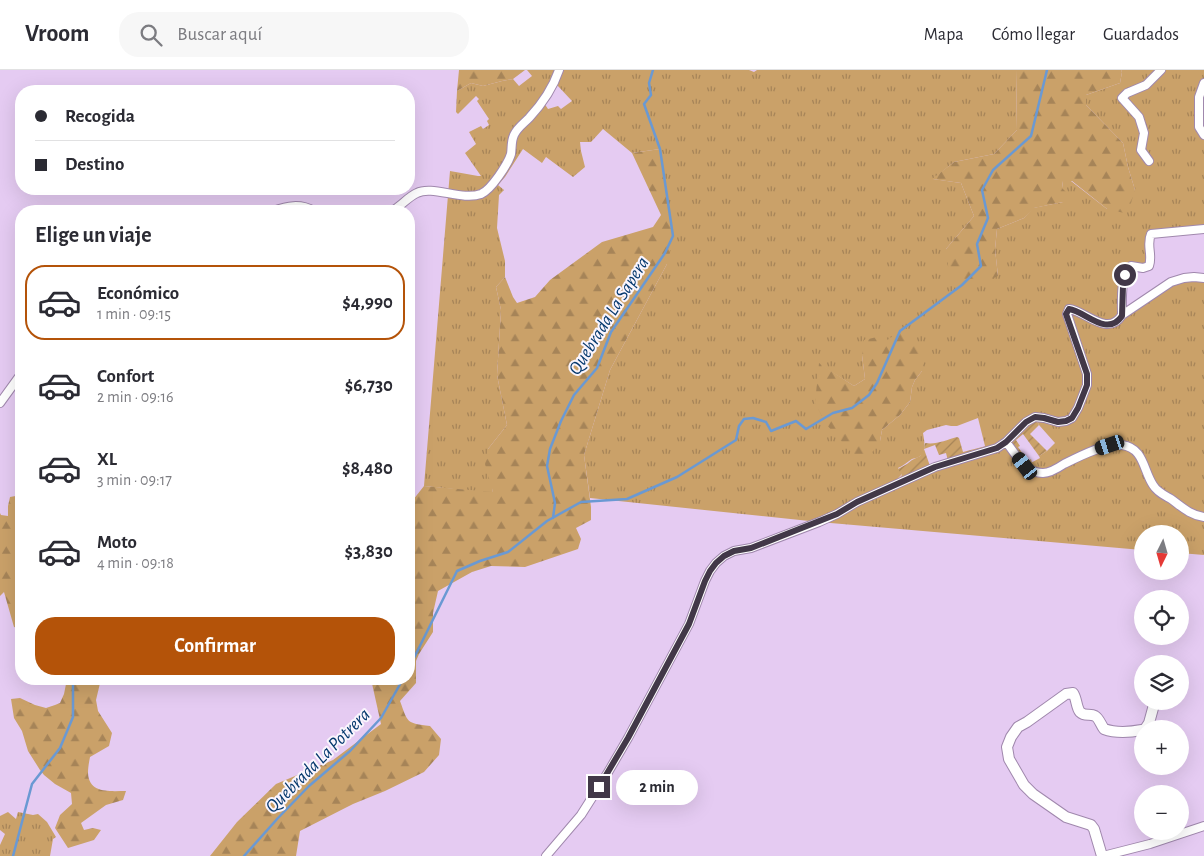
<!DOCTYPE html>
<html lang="es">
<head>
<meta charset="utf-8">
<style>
  body { margin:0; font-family:"Alegreya Sans",sans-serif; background:#f7f7f7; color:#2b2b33; height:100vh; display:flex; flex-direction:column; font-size:19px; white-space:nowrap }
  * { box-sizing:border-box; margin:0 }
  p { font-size:16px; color:#7c7c81 }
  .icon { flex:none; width:28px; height:28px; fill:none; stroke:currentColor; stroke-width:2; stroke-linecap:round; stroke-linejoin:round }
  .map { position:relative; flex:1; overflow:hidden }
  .sheet { position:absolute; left:15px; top:135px; width:400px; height:480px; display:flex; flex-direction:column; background:#fff; border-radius:20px; box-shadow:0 5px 20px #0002 }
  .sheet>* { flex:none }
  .hud { position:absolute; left:15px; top:15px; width:400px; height:110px; border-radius:20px; box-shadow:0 5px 20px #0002; display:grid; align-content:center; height:110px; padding:0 20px; background:#fff }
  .needle { width:32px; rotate:185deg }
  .fabs { position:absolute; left:1134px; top:455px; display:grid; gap:10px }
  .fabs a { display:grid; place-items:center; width:55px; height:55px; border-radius:50%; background:#fff; box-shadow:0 5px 20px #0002; font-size:25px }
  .end { position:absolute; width:22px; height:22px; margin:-11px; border:6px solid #423848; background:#fff; box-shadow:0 0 0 2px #fff }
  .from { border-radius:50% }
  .bubble { position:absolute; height:35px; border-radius:18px; background:#fff; box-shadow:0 5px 20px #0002; font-size:16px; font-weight:700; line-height:35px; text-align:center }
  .car { position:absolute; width:15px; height:30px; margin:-15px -8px; border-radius:6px; box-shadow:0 0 4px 1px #0007; background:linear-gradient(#222 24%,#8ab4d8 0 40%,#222 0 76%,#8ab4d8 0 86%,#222 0) }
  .hud b { display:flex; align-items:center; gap:18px; height:48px; font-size:19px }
  .hud b+b { border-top:1px solid #e1e1e2 }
  .hud i { width:12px; height:12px; background:#2b2b33 }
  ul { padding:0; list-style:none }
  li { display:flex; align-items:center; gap:15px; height:75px; margin:0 10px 8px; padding:0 10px; border:2px solid transparent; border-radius:20px }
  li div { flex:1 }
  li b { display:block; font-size:19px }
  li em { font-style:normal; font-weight:700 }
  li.on { border-color:#b45309 }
  li>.icon { width:45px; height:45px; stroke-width:1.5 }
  h2 { padding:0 20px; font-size:22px; line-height:60px }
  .primary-button { display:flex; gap:10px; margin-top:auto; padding:10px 20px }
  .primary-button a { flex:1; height:58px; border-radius:20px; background:#b45309; color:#fff; font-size:20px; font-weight:700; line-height:58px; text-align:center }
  header { display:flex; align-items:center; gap:30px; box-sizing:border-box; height:70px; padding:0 25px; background:#fff; border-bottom:1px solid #e1e1e2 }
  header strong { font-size:24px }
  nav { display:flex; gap:28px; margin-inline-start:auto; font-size:18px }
  .search { width:350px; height:45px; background:#f7f7f7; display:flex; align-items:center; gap:12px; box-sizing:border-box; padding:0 18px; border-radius:20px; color:#7c7c81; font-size:19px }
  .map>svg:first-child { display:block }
</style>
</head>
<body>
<header>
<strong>Vroom</strong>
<div class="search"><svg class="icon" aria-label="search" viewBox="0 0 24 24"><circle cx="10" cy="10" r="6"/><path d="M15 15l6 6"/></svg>Buscar aquí</div>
<nav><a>Mapa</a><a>Cómo llegar</a><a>Guardados</a></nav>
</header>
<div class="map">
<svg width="1204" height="786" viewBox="0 0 1204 786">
  <defs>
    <pattern id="grass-tufts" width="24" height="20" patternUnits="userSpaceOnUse" patternTransform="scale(1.25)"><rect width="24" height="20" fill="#caa169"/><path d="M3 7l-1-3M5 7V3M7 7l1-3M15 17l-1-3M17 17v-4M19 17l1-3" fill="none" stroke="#a68458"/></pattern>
    <pattern id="forest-firs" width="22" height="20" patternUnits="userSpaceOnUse" patternTransform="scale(1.25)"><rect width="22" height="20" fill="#caa169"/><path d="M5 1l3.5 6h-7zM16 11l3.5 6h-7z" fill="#a68458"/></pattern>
    <pattern id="garden-furrows" width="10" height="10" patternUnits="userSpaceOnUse" patternTransform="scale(1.25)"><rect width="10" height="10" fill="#caa169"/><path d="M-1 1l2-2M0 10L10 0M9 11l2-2" fill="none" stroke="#a68458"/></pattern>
  </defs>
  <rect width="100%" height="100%" fill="#e5cbf2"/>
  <!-- grass -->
  <path fill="url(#grass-tufts)" fill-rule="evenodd" d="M527,0h222l5,2 3,-2h259l1,60 -23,24 -40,8 -21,17 28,4 13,33 -28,33 52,27 -3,-27 2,-20 27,-11 9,-10 30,-6 -1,-14 1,-7h8l36,28 28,-19 -7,-23 -5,-24 -37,-38v-10l34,-12 2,-11 -1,-2h83v158l-53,6v28l-24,7 -7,47 51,-34 33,-4v277l-24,-2v-19h-38v16l-323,-28 -229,-24 -6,-43 26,-85 57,-106 -7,-115 -28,4 -29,-24 -12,13h-11l1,9 4,16 -12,10 -27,-20 -4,6 -19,-14 -18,28 -7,8 6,5 -5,5 -2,33 8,33v16l-9,10 5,23 -4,65 10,50 -19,24 5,44 -69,-7 26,-315 28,5h3l-16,-23 11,-9 -7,-12 12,-6 2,3 6,-4 -2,-4 2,-2 -12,-18 2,-2 -3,-3 -18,18 -2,-2 1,-21 14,-8 12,3 19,-5 11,-2 6,7 13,-10zM557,8v7l15,16 -11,8 -3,-3 -10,3 -4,-6zM886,271l36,30 -7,9 -3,7 -2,15 -10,13 -18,15 -2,11 -61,-77 35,22 11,-7 -3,-24zM1035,347l4,8 16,18 -8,8 -8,5 1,2 -15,8 -19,-24zM978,348l7,28 -2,6 -92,34 11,-12 -4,-6c5,-2 9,-6 14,-9 2,-1 6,-1 8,-3 7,-6 4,-16 3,-23l4,-3 19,-5 5,1h6z
    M8,742l8,7 2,-7 15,3 5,-1 9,8 9,15 -3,2 -3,17h-50v-11l5,-11 -5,-4v-14z"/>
  <!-- forest -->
  <path fill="url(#forest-firs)" d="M459,0h66l-12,9 -11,2 -19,5 -12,-3 -14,8z
    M1016,0h105l1,2 -2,11 -34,12v10l37,38 5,24 7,23 -4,13 -7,10 -17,-4 -35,-28h-9l-1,7 6,6 -5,8 -29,6 -10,10 -27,11 -2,20 3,27 -29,14 -20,-17 -3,-24 28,-33 -13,-33 -29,-4 22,-17 40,-8 23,-24z
    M660,79l13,87 -6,28 -57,106 -26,85 7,52v13l-15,8 5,11 -3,10 -53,18 -34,-1 -19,6 -34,19 -5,22v19l-14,22 -3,7v22l-16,18c8,22 6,22 30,25l11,13 -2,16 -15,17 -39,19 -32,13 -53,27 -4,25h-86l27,-34 39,-38 57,-24 48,-36 -10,-45h38v-174l15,-19 69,6 -8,-28 3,-15 19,-24 -10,-50 4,-65 -5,-23 9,-10 8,20 4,6 18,-6 15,-17 52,-38 51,-15 8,-12 -29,-62z
    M900,261l25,21 -3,19 -7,9 -3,7 -2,15 -10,13 -18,15 -2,11 -14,20 -9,-2 -31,-35 -11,-21 4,-40 35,23 11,-7 -3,-24 2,-15 13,-3 9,4z
    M21,425v134l-7,-2 -10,-35 -4,4v-83l1,2 7,1v-10l2,-9z
    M65,609h36l-5,21 2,11 14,22 -3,13 -19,11c-1,5 -2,11 -2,16 1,21 22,18 38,18l-3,9 -17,5 -25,18 3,7 9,-2 8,2 -7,10 -26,8 -13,-20 5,-13 12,-11 -1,-11 -16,-9 -11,-9 -4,-5 -12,-19 -6,-20 -8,-13 -3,-19 9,-1 15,7 11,3 9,-3 5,-2 4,-9 2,-10z"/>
  <!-- garden -->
  <path fill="url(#garden-furrows)" fill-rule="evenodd" d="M1035,347l4,8 -9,9 17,17 -8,5 -16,-22 -7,6 4,6 -2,1 10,14 3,-2 1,4 -7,3 -19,-24z
    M957,367l2,1 4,14 23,-6 -3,6 -93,35 12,-12 -4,-6 9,-5 5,-4 8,-4 4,-7 1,-6c11,2 21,-3 32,-6zM935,375l4,10 7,-2 2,8 -18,5 -6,-17z"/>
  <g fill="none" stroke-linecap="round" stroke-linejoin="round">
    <!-- stream -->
    <path stroke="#6a99d3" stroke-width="2.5" d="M553,448l2,-15 -8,-37 3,-17 11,-28 13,-26 23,-27 14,-36 54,-79 8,-17 -13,-87 -16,-45 7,-9 -2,-12 4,-13
      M409,598l48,-97 23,-10 28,-9 39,-31 34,-19 46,-3 50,-22 59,-37 3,-14 5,-7 9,-1 13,4 5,9 25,-10 10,8 27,-16 19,-5 17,-13 8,-12 23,-52 62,-46 19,-19 -4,-22 11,-26 -6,-28 11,-20 38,-34 16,-66
      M13,786l19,-72 28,-36 13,-31v-38
      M244,786l34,-38 31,-32 41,-35 31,-33 22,-39"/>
    <!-- minor casing -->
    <g stroke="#a088ad" stroke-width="10">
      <path id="minor" d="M1204,13l-5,14v30l5,8
        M1149,91l-8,-11 3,-17 -5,-16 -17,-19 5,-5 19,-8 15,-15
        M273,141c14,-5 27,-8 41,0
        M392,141c9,-5 16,-14 25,-18 15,-8 45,8 64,1 10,-4 27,-30 30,-40 1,-6 0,-13 3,-19 3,-7 9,-11 15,-17 13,-14 24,-30 30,-48
        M1122,245l49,-33 13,-4 10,-1 10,1
        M0,333l21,-29
        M1006,372l20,-20 9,-5 9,1 14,4 8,-1 6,-3 6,-10 9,-23v-11l-20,-60 2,-5c15,1 39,29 53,6 0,-13 -2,-40 9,-49l12,2 6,-2c4,-11 -3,-21 2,-32l53,-5
        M546,786l35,-41 26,-41 21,-36 61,-114 16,-43 5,-10 6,-8 8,-7 10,-5 17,-3 68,-26 18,-8 20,-12 78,-35 62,-19 9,-6c6,7 12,18 19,24 5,4 12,7 18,7 7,0 15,-5 21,-9 14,-7 43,-22 58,-19 22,3 21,25 31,40 4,7 11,10 18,14 11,8 19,16 33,18
        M1103,786l47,-12 54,-18"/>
    </g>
    <!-- tertiary casing -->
    <g stroke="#a088ad" stroke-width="12">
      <path id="tertiary" d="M1180,608h1
        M1145,659l4,-6 6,-22
        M1102,786l-8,-27 -3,-4 -25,-8 -33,-23 -9,-9 -15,-26 -2,-12 4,-10 7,-10 9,-5 39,-28 7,-1c4,6 3,14 7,19 5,5 10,1 15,4 4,2 6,9 9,13 11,4 27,3 38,1"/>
    </g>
    <!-- minor -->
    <use href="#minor" stroke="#fff" stroke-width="8"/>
    <!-- tertiary -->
    <use href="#tertiary" stroke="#fff" stroke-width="10"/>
  </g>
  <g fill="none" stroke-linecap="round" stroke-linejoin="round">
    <!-- route -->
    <path stroke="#423848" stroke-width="6" d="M599,717l29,-49 61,-114 16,-43 5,-10 6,-8 8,-7 10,-5 17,-3 86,-34 20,-12 78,-35 62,-19 9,-6 20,-20 9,-5 9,1 14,4 8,-1 6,-3 6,-10 9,-23v-11l-21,-60 3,-5c16,2 38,29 53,7l1,-30 2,-11"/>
  </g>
  <g text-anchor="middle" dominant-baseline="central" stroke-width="4" stroke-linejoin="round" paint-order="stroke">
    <!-- water labels -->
    <g font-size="19" font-style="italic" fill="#06396e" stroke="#faf5fd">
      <text transform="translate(609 246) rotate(-58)">Quebrada La Sapera</text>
      <text transform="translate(318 691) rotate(-45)">Quebrada La Potrera</text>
    </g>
  </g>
</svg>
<div class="fabs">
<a><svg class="needle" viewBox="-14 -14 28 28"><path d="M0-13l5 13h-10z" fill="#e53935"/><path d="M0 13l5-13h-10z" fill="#7c7c81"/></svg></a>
<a><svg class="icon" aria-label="locate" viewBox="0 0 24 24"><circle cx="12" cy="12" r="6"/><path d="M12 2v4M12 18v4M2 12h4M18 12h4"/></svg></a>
<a><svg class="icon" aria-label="layers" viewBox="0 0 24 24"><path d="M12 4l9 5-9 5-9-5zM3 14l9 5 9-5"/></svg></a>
<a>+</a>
<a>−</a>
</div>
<i class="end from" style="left:1125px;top:205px"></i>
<i class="end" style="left:599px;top:717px"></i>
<div class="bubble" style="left:616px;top:700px;width:82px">2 min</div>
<i class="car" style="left:1110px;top:375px;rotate:252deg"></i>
<i class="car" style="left:1025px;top:396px;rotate:322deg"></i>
<div class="hud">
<b><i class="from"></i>Recogida</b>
<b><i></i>Destino</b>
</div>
<section class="sheet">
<h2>Elige un viaje</h2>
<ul>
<li class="on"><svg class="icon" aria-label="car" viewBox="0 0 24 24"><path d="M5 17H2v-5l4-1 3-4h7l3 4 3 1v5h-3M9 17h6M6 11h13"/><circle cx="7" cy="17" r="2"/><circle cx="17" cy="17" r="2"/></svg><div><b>Económico</b><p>1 min · 09:15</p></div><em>$4,990</em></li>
<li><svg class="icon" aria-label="car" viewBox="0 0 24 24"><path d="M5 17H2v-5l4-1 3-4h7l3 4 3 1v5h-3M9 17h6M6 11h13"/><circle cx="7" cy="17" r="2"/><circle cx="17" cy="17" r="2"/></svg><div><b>Confort</b><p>2 min · 09:16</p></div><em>$6,730</em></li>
<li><svg class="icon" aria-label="car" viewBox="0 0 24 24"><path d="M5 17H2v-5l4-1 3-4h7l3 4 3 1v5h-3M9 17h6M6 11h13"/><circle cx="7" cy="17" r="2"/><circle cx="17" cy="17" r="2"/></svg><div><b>XL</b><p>3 min · 09:17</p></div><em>$8,480</em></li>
<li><svg class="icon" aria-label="car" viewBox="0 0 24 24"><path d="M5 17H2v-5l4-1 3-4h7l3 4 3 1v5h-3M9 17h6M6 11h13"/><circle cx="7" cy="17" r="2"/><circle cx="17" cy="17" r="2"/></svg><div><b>Moto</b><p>4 min · 09:18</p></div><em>$3,830</em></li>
</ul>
<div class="primary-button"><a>Confirmar</a></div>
</section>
</div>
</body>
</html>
